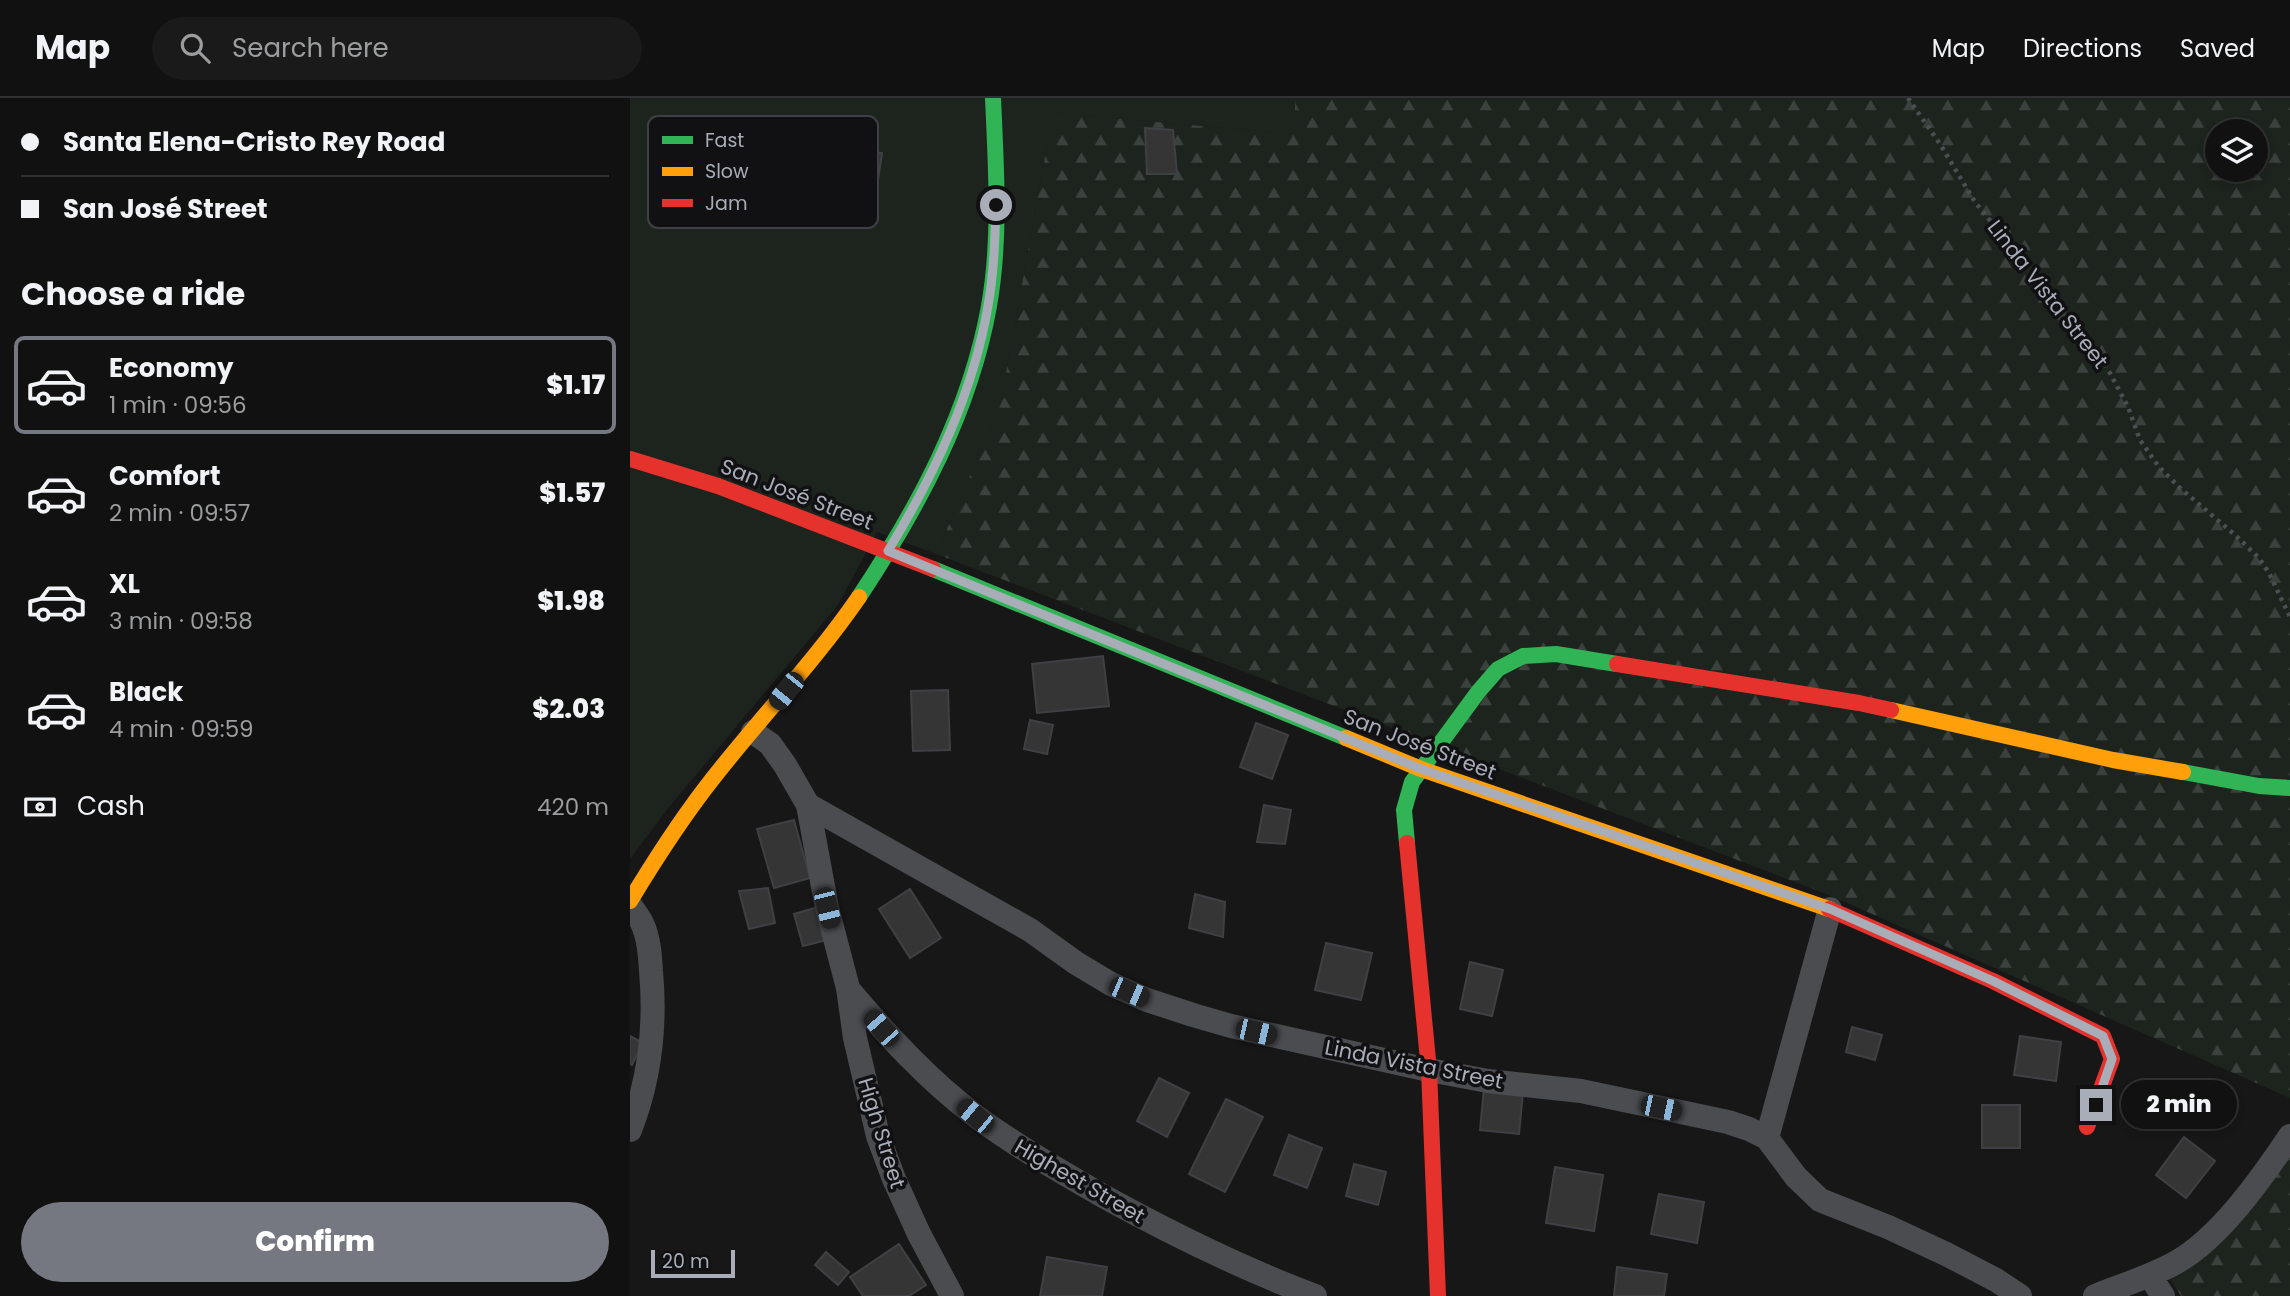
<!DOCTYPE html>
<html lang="en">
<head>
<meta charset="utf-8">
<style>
  body { margin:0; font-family:Poppins,sans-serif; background:#1a1a1a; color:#f1f3f6; height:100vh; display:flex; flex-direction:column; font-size:26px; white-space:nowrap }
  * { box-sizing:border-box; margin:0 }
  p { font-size:23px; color:#9c9d9f }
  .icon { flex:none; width:38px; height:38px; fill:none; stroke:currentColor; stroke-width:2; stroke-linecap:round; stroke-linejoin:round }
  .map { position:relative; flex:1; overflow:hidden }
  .sheet { display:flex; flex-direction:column; background:#111; width:630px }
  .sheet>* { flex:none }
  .hud { display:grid; align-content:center; height:154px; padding:0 21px; background:#111 }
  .buttons { position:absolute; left:1575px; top:21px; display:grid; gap:14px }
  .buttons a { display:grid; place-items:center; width:63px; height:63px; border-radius:50%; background:#111; box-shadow:0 4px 10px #0003,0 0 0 2px #303131; font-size:35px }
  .scale { position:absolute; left:21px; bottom:18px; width:84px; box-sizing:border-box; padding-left:7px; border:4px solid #a8adb8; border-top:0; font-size:19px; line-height:24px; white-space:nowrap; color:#a8adb8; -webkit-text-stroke:5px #111113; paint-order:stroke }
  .end { position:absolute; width:32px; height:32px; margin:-16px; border:9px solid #a8adb8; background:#111; box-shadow:0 0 0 4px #111 }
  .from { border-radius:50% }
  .bubble { position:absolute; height:49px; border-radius:24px; background:#111; box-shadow:0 4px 10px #0003,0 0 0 2px #303131; font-size:23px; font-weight:800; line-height:49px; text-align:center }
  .car { position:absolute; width:21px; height:42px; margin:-21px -10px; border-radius:9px; box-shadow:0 0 5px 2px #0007; background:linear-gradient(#222 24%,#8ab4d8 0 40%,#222 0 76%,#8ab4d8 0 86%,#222 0) }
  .hud b { display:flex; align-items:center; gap:24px; height:66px; font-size:26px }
  .hud b+b { border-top:2px solid #303131 }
  .hud i { width:18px; height:18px; background:#f1f3f6 }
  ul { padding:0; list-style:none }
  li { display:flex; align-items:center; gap:21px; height:98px; margin:0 14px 10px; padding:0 7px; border:4px solid transparent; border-radius:10px }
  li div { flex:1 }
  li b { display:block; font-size:26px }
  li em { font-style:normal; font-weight:800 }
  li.active { border-color:#757880 }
  li>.icon { width:63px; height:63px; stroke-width:1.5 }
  h2 { padding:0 21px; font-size:32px; line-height:84px }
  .pay { display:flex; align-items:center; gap:18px; height:77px; padding:0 21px; font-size:26px }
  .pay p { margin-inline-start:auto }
  .button { display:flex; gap:14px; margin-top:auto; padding:14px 21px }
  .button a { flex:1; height:80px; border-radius:42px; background:#757880; color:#fff; font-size:28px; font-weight:800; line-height:80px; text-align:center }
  header { display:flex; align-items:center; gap:42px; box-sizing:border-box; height:98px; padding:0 35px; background:#111; border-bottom:2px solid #303131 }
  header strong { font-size:33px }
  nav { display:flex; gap:38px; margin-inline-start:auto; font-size:24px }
  .search { width:490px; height:63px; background:#1a1a1a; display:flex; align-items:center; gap:18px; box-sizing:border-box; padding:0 24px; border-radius:38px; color:#9c9d9f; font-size:26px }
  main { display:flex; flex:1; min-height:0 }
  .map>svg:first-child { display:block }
</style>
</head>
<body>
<header>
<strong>Map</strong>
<div class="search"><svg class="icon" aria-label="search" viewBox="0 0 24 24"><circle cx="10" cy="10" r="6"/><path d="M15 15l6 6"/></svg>Search here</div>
<nav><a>Map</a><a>Directions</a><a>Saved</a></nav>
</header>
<main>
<section class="sheet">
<div class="hud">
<b><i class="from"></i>Santa Elena-Cristo Rey Road</b>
<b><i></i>San José Street</b>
</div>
<h2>Choose a ride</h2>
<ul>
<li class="active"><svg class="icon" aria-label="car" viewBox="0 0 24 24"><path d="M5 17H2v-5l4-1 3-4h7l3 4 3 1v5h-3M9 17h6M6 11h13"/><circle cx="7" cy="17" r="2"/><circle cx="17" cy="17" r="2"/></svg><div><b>Economy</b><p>1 min · 09:56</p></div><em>$1.17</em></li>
<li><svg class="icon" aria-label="car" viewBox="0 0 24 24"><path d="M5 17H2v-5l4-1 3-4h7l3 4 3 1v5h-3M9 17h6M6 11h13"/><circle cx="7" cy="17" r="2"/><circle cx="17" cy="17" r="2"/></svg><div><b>Comfort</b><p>2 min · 09:57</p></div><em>$1.57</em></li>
<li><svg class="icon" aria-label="car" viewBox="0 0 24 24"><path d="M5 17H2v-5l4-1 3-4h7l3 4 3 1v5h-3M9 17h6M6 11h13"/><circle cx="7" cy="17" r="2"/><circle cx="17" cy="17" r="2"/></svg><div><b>XL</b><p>3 min · 09:58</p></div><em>$1.98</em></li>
<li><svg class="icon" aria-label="car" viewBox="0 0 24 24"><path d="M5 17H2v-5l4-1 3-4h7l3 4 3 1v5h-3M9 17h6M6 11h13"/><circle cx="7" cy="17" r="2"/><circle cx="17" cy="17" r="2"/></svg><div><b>Black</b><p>4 min · 09:59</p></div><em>$2.03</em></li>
</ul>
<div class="pay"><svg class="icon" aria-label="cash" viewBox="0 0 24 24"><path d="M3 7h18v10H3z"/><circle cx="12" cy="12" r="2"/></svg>Cash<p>420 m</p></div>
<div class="button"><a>Confirm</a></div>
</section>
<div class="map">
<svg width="1660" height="1198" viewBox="0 0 1660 1198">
  <defs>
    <pattern id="forest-firs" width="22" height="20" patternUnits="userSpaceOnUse" patternTransform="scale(1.75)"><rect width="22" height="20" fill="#1d241e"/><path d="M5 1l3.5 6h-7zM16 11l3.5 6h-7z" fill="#3b413d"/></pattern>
  </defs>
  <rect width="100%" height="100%" fill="#171717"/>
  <!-- grass -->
  <path fill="#1d241e" d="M0,0h665l1,36 -243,-21 -53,293 -64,148 -59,-22 -39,73 -169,202 -39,52z"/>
  <!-- forest -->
  <path fill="url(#forest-firs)" fill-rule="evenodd" d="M665,0h995v1000l-461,-203 -893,-341 64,-148 53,-293 242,21zM1587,33h39v39h-39z
    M1660,1044v154h-109l-11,-17z"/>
  <!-- building -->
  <path fill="#353536" stroke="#3f4043" stroke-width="2" d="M515,30l28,2 4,44h-30z
    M201,47l51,8 -5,34 -51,-8z
    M473,558l6,50 -72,7 -5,-49z
    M318,592l2,60 -37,1 -2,-60z
    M400,622l23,5 -6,29 -23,-5z
    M626,625l32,12 -16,44 -32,-12z
    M634,707l27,5 -6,34 -28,-2z
    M164,722l16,58 -36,10 -17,-59z
    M138,790l7,35 -26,6 -10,-38z
    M280,791l31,49 -31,20 -31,-49z
    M565,796l30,8 -2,35 -34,-9z
    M188,809l9,33 -24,6 -9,-32z
    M696,845l46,10 -11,47 -46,-10z
    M840,864l33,8 -11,46 -32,-7z
    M1222,929l30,8 -7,25 -29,-8z
    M0,938l13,7 -11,22 -2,-1z
    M1390,938l41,6 -5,39 -42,-6z
    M529,980l30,15 -22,44 -30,-16z
    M854,990l39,4 -4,42 -39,-4z
    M596,1001l37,18 -38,75 -36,-18z
    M1352,1007h38v43h-38z
    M659,1037l33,13 -15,40 -33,-13z
    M1554,1039l31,24 -29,37 -30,-23z
    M724,1066l32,8 -8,33 -32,-9z
    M925,1069l48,8 -9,56 -48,-8z
    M1029,1096l45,8 -7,41 -46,-9z
    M269,1146l27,41 -17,11h-46l-13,-19z
    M196,1154l23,20 -11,13 -23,-20z
    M417,1159l60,10 -5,29h-62z
    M987,1169l50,7 -3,22h-50z"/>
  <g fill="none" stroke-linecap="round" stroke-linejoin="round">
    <!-- path -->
    <path stroke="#4d4e52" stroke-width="4.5" stroke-dasharray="3.5 5" stroke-linecap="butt" d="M1278,0l32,46 35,58 128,158 25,47 12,33 19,27 21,21 54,46 25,24 10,15 21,44"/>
    <!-- street -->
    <path stroke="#4b4c50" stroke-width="24" d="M123,634l17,12 15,21 23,40 19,103 21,80 7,50 23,98 16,43 25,55 33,62
      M178,707l222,125 46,33 35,21 36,16 46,15 38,11 198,44 59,11 93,10 147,31 21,7 18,9 29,39 24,23 68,27 58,27 50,26 24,16
      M0,807c4,6 9,12 12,18 7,15 8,32 9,48 5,55 -1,108 -21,159
      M218,891c39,46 80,91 129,128 39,29 83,54 126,79 69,38 138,72 212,100
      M1137,1040l63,-229
      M1520,1178l13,20
      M1465,1198c27,-11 55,-19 80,-33 44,-24 87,-85 115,-127"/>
    <!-- fast -->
    <path stroke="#30b455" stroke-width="16" d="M303,471l413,169
      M229,499c59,-89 111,-185 130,-291 12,-68 7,-139 4,-208
      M1553,674l76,14 31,2
      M777,745l-3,-33 8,-28 66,-90 20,-23 25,-13 33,-2 61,10"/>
    <!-- slow -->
    <path stroke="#ff9f0a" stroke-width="16" d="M1261,612l222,50 70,12
      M716,640l75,31 408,140
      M0,803c26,-43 53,-85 84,-124 48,-61 101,-116 145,-180"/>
    <!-- jam -->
    <path stroke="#e5322d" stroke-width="16" d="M0,361l88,27 215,83
      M987,566l242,39 32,7
      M777,745l22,227 9,226
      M1199,811l164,72 110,55 9,23 -25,68"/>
  </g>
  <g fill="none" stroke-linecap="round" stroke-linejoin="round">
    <!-- route -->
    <path stroke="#a8adb8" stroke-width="9" d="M366,107c-1,34 -2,67 -8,101 -15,88 -54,169 -100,245l533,218 409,140 163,72 110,55 9,23 -16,46"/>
  </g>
  <g text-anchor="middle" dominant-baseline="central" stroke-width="7" stroke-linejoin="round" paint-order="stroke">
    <!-- street labels -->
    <g font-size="21" fill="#a8adb8" stroke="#111113">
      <text transform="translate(1418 196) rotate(52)">Linda Vista Street</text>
      <text transform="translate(167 396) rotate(21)">San José Street</text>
      <text transform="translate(790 646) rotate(21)">San José Street</text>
      <text transform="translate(784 966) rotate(11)">Linda Vista Street</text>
      <text transform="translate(252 1035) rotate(73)">High Street</text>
      <text transform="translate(450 1083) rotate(30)">Highest Street</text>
    </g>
  </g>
  <!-- legend -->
  <rect x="18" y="18" width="230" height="112" rx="10" fill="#111113" stroke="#3e4045" stroke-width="2"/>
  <rect x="32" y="38" width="31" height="8" fill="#30b455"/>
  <rect x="32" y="69" width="31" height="9" fill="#ff9f0a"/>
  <rect x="32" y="101" width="31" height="8" fill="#e5322d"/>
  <g font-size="19" fill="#a8adb8">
    <text x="75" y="49">Fast</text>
    <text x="75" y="80">Slow</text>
    <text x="75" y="112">Jam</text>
  </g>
</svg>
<div class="buttons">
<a><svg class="icon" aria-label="layers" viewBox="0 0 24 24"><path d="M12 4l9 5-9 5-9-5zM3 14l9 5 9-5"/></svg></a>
</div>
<div class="scale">20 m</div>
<i class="end from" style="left:366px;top:107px"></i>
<i class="end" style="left:1466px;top:1007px"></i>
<div class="bubble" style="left:1491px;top:982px;width:116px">2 min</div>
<i class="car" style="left:156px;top:593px;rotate:219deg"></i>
<i class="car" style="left:197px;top:810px;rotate:166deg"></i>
<i class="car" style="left:499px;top:894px;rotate:113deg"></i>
<i class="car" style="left:251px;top:930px;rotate:319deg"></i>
<i class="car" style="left:626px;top:934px;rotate:103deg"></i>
<i class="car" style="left:1031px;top:1010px;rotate:102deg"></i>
<i class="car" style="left:345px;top:1018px;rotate:310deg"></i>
</div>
</main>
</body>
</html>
